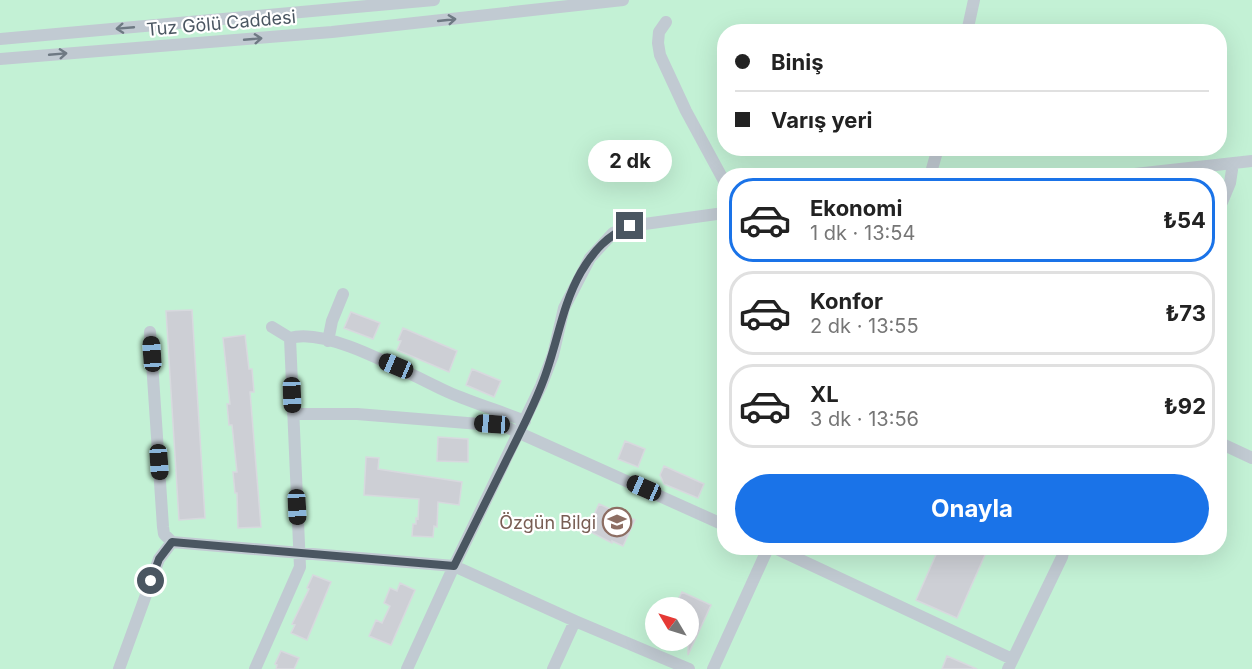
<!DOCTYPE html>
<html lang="tr">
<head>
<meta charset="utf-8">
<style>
  body { margin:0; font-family:Inter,sans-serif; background:#f6f6f6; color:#222; height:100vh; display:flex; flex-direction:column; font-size:22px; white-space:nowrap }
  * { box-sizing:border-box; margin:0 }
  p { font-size:20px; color:#767676 }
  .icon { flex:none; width:33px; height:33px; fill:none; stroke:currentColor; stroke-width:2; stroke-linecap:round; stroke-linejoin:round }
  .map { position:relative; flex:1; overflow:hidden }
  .details { position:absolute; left:717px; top:168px; width:510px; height:387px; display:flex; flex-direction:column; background:#fff; border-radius:24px; box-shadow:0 6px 24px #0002 }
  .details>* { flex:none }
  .top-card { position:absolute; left:717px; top:24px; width:510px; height:132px; border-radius:24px; box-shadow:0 6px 24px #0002; display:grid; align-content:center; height:132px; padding:0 18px; background:#fff }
  .needle { width:39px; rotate:308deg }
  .tools { position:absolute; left:645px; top:597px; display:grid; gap:12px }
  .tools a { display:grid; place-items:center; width:54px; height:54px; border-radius:50%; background:#fff; box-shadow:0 6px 24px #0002; font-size:30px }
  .end { position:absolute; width:27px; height:27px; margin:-14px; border:8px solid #4a5661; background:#fff; box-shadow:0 0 0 3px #fff }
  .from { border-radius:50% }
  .bubble { position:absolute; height:42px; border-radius:21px; background:#fff; box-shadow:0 6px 24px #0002; font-size:20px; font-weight:700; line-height:42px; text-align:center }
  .car { position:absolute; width:18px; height:36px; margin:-18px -9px; border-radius:8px; box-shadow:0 0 4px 2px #0007; background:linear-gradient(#222 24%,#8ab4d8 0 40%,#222 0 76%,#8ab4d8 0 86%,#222 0) }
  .top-card b { display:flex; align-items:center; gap:21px; height:57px; font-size:22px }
  .top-card b+b { border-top:2px solid #e0e0e0 }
  .top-card i { width:15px; height:15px; background:#222 }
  ul { padding:10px 0 0; list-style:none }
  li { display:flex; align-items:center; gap:18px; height:84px; margin:0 12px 9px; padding:0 6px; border:3px solid #e0e0e0; border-radius:24px }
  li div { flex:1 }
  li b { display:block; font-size:22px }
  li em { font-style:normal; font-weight:700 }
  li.selected { border-color:#1a73e8 }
  li>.icon { width:54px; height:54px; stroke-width:1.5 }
  .cta { display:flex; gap:12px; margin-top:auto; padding:12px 18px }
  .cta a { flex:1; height:69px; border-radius:36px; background:#1a73e8; color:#fff; font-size:24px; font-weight:700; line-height:69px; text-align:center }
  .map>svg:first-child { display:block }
</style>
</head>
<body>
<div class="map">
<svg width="1252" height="669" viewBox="0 0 1252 669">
  <rect width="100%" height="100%" fill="#f5f3f3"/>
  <!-- green -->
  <path fill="#c3f1d5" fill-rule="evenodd" d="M0,0h1252v669h-1252zM724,32h496v116h-496zM724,176h496v372h-496zM656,608h32v32h-32z"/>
  <!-- building -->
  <path fill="#cdcfd5" stroke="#d7d9de" stroke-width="1.5" d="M192,310l13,208 -26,2 -13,-209z
    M351,312l29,11 -7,16 -29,-11z
    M403,328l54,23 -8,21 -52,-22 4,-9 -3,-1z
    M245,335l4,34h3l2,23h-4l11,135 -23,1 -1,-35h-2l-2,-21h4l-5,-47h-3l-2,-21h3l-7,-66z
    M472,369l29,12 -7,16 -28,-12z
    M438,437l30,2v23l-31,-1z
    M625,441l20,8 -7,18 -20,-8z
    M366,457l13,1 -1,11 84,13 -3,23 -21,-3 -1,25 -3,-1 -1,11 -21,-1 1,-12h3v-6l2,1 1,-20 -55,-4z
    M664,466l40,18 -6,14 -34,-14 -4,-9z
    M599,504l36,16 -12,26 -11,-5v2l-25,-13z
    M939,548h49l-31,70 -41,-18z
    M313,575l18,7 -24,58 -16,-7 4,-8 -3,-1 17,-35 -2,-1z
    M400,583l15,7 -24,55 -22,-9 7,-16 6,3 8,-17 -6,-3 6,-15 7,3z
    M682,592l29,13 -23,50v-47h-14z
    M281,651l18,7 -5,11h-18l1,-4 -2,-1z
    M947,656l30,13h-35z"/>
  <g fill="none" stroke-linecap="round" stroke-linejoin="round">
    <!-- minor -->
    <path stroke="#c1cad2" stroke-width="12" d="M666,22l-7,10 -1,11 2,12 26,56 38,70
      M967,32l7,-32
      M0,39l434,-39
      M0,59l332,-27 291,-32
      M930,176l8,-28
      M1117,176l135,-15
      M1220,207l10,-24 3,-20
      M150,332l13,195 1,7 8,8 282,24 121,55 114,48
      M290,338c39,-12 121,38 158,54 25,11 52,19 77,29
      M328,341l4,-20 11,-27
      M293,414h64l147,12 220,99
      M1220,443l32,15
      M775,548l237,111
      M119,669l40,-110 13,-17
      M255,669l45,-102 -10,-229 -18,-11
      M407,669l47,-103 87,-180 12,-31 11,-47 26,-50 23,-25 17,-7 94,-13
      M553,669l22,-48
      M713,669l55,-121
      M1008,669l54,-112 2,-9"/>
  </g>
  <!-- one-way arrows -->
  <defs><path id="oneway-shaft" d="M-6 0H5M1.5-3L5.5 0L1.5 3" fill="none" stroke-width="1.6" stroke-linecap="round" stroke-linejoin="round" transform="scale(1.5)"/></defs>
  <g stroke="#6e7983">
    <use href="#oneway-shaft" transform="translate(447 20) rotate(-6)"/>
    <use href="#oneway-shaft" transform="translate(125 28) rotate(175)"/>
    <use href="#oneway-shaft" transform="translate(253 39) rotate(-5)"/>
    <use href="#oneway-shaft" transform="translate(58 54) rotate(-5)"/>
  </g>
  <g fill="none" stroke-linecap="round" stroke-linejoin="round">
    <!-- route -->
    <path stroke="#4a5661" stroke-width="8" d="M151,581l8,-22 13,-17 282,24c17,-35 35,-71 53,-107 12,-24 25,-49 35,-75 15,-37 19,-77 39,-112 13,-22 26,-36 49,-46"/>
  </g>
  <!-- icons -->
  <defs>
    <g id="school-ring" transform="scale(1.5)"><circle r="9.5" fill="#fff" stroke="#8d6e63" stroke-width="1.5"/><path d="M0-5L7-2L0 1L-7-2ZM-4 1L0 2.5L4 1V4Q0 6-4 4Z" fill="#8d6e63"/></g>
  </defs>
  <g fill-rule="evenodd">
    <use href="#school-ring" x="617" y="522"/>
  </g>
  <g text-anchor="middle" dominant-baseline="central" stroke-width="4.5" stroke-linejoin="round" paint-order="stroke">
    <!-- street labels -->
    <g font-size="18" fill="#4a5661" stroke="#fff">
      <text transform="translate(221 23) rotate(-5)">Tuz Gölü Caddesi</text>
    </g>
    <!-- education labels -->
    <g font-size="18" fill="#785e54" stroke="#fff" text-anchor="end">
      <text x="596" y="522">Özgün Bilgi</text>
    </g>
  </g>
</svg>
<div class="tools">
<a><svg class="needle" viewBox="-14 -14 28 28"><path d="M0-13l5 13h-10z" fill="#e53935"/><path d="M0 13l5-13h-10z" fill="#767676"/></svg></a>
</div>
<i class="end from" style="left:151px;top:581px"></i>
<i class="end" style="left:630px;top:226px"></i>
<div class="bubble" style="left:588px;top:140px;width:84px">2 dk</div>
<i class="car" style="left:152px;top:354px;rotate:356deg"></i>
<i class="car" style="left:396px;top:366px;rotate:293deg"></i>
<i class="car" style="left:292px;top:395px;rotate:178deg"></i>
<i class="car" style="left:492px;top:424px;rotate:274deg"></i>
<i class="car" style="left:159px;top:462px;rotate:176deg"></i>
<i class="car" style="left:644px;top:488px;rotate:294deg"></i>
<i class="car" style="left:297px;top:507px;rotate:177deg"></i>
<div class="top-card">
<b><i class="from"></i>Biniş</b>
<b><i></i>Varış yeri</b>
</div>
<section class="details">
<ul>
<li class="selected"><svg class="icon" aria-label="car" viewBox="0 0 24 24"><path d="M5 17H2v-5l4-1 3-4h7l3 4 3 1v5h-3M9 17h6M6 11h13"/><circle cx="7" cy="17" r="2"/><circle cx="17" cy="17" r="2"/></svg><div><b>Ekonomi</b><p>1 dk · 13:54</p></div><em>₺54</em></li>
<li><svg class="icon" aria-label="car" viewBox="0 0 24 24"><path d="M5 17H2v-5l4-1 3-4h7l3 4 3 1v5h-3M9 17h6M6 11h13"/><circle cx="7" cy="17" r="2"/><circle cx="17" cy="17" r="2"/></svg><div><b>Konfor</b><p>2 dk · 13:55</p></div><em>₺73</em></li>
<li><svg class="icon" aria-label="car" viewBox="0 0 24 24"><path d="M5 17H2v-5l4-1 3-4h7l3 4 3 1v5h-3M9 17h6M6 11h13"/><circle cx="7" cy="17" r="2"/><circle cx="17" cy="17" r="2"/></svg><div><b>XL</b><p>3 dk · 13:56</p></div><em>₺92</em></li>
</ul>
<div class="cta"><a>Onayla</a></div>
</section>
</div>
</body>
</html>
